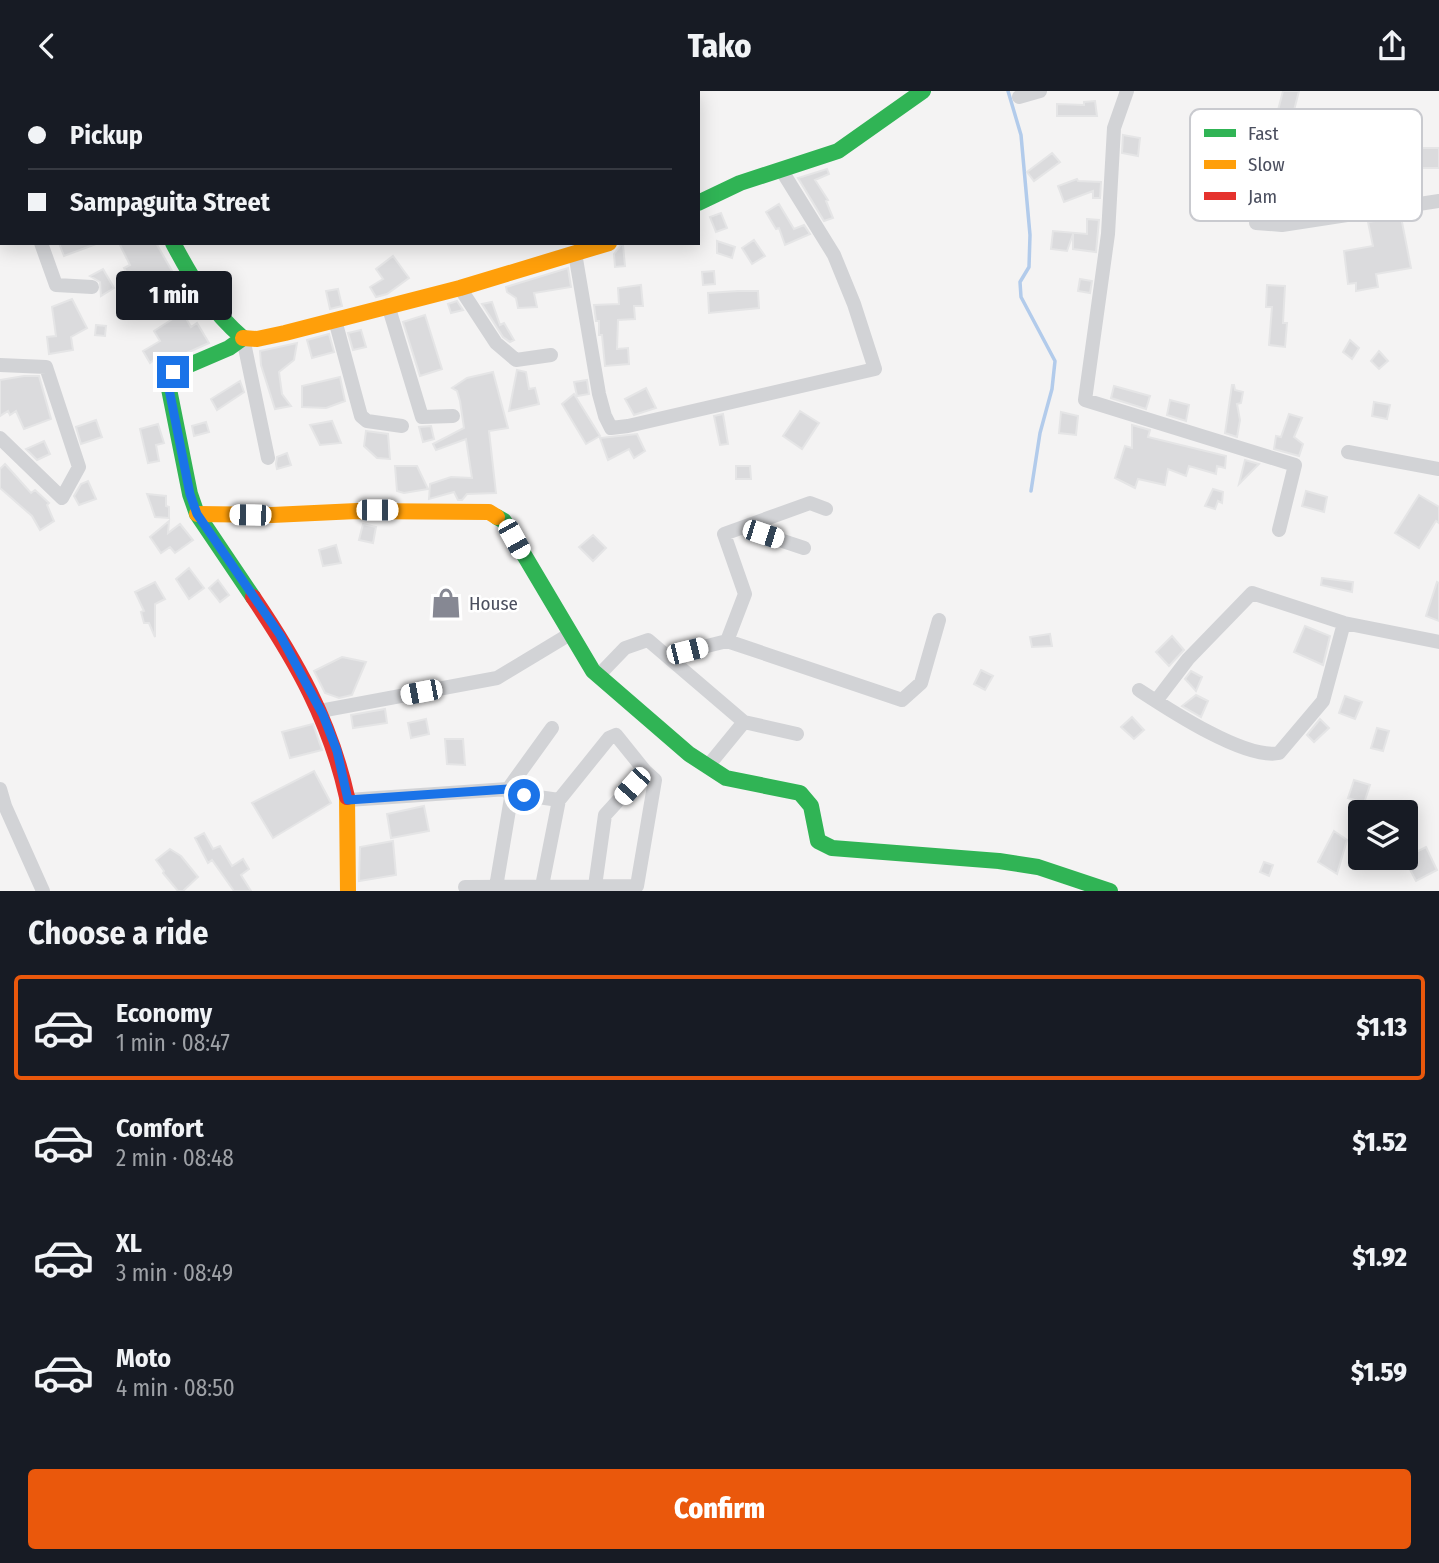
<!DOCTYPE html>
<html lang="en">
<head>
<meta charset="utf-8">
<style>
  body { margin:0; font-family:"Fira Sans Condensed",sans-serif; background:#20242c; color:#f1f3f6; height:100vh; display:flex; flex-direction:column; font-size:26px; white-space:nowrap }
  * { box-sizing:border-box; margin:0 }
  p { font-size:23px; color:#9ea1a6 }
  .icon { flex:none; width:38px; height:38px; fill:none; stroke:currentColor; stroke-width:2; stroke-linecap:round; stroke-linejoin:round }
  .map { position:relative; height:800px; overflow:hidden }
  .drawer { display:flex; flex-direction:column; background:#171b24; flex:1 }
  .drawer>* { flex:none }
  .top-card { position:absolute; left:0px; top:0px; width:700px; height:154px; box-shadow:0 4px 18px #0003; display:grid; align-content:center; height:154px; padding:0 28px; background:#171b24 }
  .tools { position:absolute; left:1348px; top:709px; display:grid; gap:14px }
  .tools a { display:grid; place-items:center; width:70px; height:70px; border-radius:7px; background:#171b24; box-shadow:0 4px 18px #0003; font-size:35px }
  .end { position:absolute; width:32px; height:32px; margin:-16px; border:9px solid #1a73e8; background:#fff; box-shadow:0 0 0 4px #fff }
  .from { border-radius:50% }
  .bubble { position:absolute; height:49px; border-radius:7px; background:#171b24; box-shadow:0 4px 18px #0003; font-size:23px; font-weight:800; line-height:49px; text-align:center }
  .car { position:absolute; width:21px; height:42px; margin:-21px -10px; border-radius:9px; box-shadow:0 0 5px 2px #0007; background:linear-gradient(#fff 24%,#345 0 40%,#fff 0 76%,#345 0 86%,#fff 0) }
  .top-card b { display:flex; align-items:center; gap:24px; height:66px; font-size:26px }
  .top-card b+b { border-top:2px solid #363941 }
  .top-card i { width:18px; height:18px; background:#f1f3f6 }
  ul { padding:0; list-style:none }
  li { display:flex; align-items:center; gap:21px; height:105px; margin:0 14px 10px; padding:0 14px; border:4px solid transparent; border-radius:7px }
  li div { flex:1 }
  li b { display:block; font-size:26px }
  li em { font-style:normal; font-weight:800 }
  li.selected { border-color:#ea580c }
  li>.icon { width:63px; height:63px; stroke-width:1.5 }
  h2 { padding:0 28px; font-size:32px; line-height:84px }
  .action { display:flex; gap:14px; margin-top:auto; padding:14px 28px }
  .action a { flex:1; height:80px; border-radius:7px; background:#ea580c; color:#fff; font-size:28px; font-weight:800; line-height:80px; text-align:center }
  header { display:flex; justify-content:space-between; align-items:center; height:91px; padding:0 28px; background:#171b24; font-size:32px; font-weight:800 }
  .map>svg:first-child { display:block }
</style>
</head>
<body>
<header><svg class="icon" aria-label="back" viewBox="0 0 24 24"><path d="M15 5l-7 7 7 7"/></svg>Tako<svg class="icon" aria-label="share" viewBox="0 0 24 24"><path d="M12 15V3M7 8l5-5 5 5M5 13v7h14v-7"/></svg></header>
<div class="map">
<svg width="1439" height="800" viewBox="0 0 1439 800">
  <rect width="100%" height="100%" fill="#f4f3f3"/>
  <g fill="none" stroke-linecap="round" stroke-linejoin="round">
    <!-- stream -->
    <path stroke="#b2cbeb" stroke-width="3.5" d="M1008,0l13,44 9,100 -1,32 -9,15 1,15 34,64 -3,28 -12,44 -9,58"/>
  </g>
  <!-- building -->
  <path fill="#dbdbdd" stroke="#e5e5e6" stroke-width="2" d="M1283,0h16l-7,27 -15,-4z
    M1095,10l2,15h-40v-12l27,1v-3z
    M1123,44l17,3 -2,18 -16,-3z
    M1419,57h20v20h-19z
    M1052,62l8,9 -26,19 -7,-9z
    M827,78l2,5 -14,6 13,20 -2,1 7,17 -9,3 -26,-43z
    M1077,88l1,2 23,1 -1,16h-7v-7l-29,11 -6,-16z
    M779,113l15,25 10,-4 6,9 -25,11 -6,-17 -3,1 -10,-17z
    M721,122l6,15 -11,4 -6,-15z
    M1401,126l10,51 -35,6 2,13 -22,4v-8l-8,1 -4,-33 29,-5 -5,-24z
    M1087,128l12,1 -3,32 -23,-3v-15l-6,17 -16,-2 2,-18 34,3z
    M754,149l11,16 -13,8 -10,-16z
    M717,150l18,6 -3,11 -15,-5z
    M59,152h37v1l-32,12z
    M119,152h37l16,28 -5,3 10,20 -4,1 6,11 12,21 6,-4 12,20 -51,23 -4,-6 -4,3 -7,-12 17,-10 -6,-10 17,-11 -10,-18 -5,2 -6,-12 -6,3 -5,-10 -5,3 -10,-20 6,-3z
    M621,154h2l2,21 -10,1 -1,-13z
    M393,165l16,22 -22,16 -11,3 -6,-10 13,-8 -7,-10z
    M568,177l3,19 -37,6 3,14 -19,1 -2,-10 -9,-6 -1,-5z
    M103,178l11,19 -13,8 -1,-14 -10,-6z
    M714,180l1,13 -12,1 -1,-13z
    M1080,188l12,2 -2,12 -12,-2z
    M641,194l2,21h-9l1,13 -17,1 -1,29 11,-1 1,16 -24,2 -3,-31h-3v-14h-3l-2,-16 25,-1 -1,-16z
    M1267,194l18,1 -2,37h4l-2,24 -16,-2 3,-38h-6z
    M338,198l4,17 -12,3 -4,-18z
    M738,200h20l1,17 -50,5 -1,-20z
    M72,208l15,29 -16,9 2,13 -24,4 -2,-17 9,-1 -4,-29z
    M457,210l6,9 -12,3 -3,-9z
    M492,211l8,23 4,-2 10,17 -4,2 -7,-5 -21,-33z
    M425,224l17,54 -22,7 -17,-54z
    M96,234l10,1 -1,10 -10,-1z
    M361,239l5,17 -13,3 -5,-17z
    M329,243l5,18 -22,6 -5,-18z
    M1350,249l9,8 -7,11 -9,-7z
    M297,252l-3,17 -15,12 3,22 9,12 -16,3 -14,-44 -1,-14z
    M1379,260l9,10 -9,8 -8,-8z
    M517,279l9,2 3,17 6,-1 4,16 -30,7z
    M493,281l15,56 -19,3 7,62 -29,1 -5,6h-4l-4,-8 -25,7 1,-15 21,-7 21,1 -6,-39 -30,11 -3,-6 31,-16 -4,-27 -3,-10 -5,-3 15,-10z
    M24,285h15l12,43 -27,10 -8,-18 -6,4 -2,-4 -8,5v-36z
    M340,286l5,24 -19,7 -24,-1v-21z
    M587,289l2,14 -12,2 -3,-14z
    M240,290l4,11 -27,18 -6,-11z
    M1232,294h2l1,5 8,2 -2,11 -4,1 3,16 -3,17 -12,-4z
    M1114,295l36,10 -4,13 -35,-11z
    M646,297l10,20 -22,7 -9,-16z
    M574,303l26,42 -14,8 -24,-40z
    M1170,309l19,5 -3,16 -19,-6z
    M1374,311l16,3 -3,14 -15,-3z
    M800,320l19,12 -17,26 -19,-13z
    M1061,321l17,4 -2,19 -17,-2z
    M723,323l5,30 -8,1 -6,-29z
    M1289,323l13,4 -8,19 9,7 -4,12 -25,-7 2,-13 5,1z
    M96,329l6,17 -21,7 -5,-17z
    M332,330l9,22 -21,2 -10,-20z
    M206,331l3,10 -15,4 -2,-10z
    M158,333l6,19 -8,2 3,16 -11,2 -8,-34z
    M1132,334l18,5 -2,7 78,19 -1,12 -8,-2 -1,8 -27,-8 -3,10 -18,-7 -3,16 -27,-6 -3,9 -20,-10 10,-32 7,2z
    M431,335l3,13 -11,3 -4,-15z
    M366,340l22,3 2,25 -13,-1 -13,-12z
    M637,343l8,17 -11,7 -5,-9 -21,11 -8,-22z
    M44,350l6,13 -13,6 -11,-11z
    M287,362l4,12 -14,4 -1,-5 1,-7z
    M1245,369l14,4 -20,20z
    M5,373l26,29 4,-3 14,13 -2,2 7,16 -14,9 -8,-14 -32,-28v-19z
    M395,375h22l11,23 -24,4 -7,-2z
    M736,375h14l1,13h-15z
    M88,390l8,18 -17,6 -5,-9 7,-12z
    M1213,398l10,3 -1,11 -4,-2 -3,8 -10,-3z
    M1306,400l21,6 -3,15 -22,-6z
    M147,403l19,2v10l3,1v11l-14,-1z
    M1419,404l20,12v16l-3,-2 -17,27 -24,-15z
    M169,430l-1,12 12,-9 13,16 -18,13 -5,-6 -9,6 -11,-16z
    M363,433l13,3 -3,16 -14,-3z
    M593,444l13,13 -13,13 -14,-14z
    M336,454l5,18 -18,3 -4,-16z
    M189,477l15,20 -15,11 -13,-20z
    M1322,487l31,4 -1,10 -31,-7z
    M218,489l11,15 -9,7 -11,-14z
    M155,491l10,17 -10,5v33l-6,-14h-5l-3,-11 3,-1 -9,-19z
    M1437,491l2,1v38l-13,-5z
    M1305,535l25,10 -7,29 -29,-13z
    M1050,543l2,12 -20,1 -2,-10z
    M1172,545l12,14 -15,16 -13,-14z
    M342,566l24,5 -14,33 -13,3 -14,-5 -11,-22z
    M981,579l12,6 -8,14 -11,-6z
    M1191,580l11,6 -6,14 -11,-12z
    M1196,604l12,6 -7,16 -19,-11z
    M1345,605l17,6 -7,17 -16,-6z
    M385,618l2,14 -34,5 -2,-13z
    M1132,626l12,13 -10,9 -13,-12z
    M426,628l3,15 -18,4 -3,-15z
    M1320,628l9,9 -15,14 -7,-7z
    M313,633l9,26 -32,8 -8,-26z
    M1377,637l12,3 -6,20 -12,-3z
    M445,648h18l2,26 -18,-1z
    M314,680l17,32 -58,35 -21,-35z
    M1354,689l16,5 -6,18 -16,-5z
    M424,715l5,25 -38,7 -4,-24z
    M1334,740l13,9 -10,34 -19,-12z
    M204,742l9,16 7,-3 12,20 11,-7 6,10 -8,6 10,16h-17l-22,-31 -4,3 -13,-25z
    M393,750l3,34 -37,6 1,-34z
    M1426,756l11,23 -21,11 -12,-23z
    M170,758l11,7 17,21 -15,14h-5l-15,-18 1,-2 -8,-11z
    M1264,771l9,3 -4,11 -9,-4z"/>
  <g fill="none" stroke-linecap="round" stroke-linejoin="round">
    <!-- street -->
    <path stroke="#d2d3d6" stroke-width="14" d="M235,0v2
      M1127,0l-13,37 -6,106 -23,166 210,65 -16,65
      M7,2v-2
      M165,2v-2
      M1019,6l21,-6
      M0,22l2,-2
      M1256,132l26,2 157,-24
      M41,152l15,42 36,2
      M575,162l24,141 6,22 6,12 17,-2 247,-57 -21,-65 -20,-49 -52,-84
      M460,197l36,55 20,17 35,-5
      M388,214l34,112 31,-1
      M335,229l26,96 6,5 35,5
      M243,247l25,120
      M0,274l46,2 33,100 -17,31 -62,-60
      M1348,361l91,17
      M743,437l61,20
      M727,550l18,-47 -21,-60 86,-31 16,6
      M667,565l60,-15 175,59 19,-17 18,-63
      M598,585l27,-28 23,-8 96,82 53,12
      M1139,599c29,19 106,70 140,63l44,-52 21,-78
      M1156,610l32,-42 64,-66 92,30 95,19
      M320,620l177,-33 73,-44
      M708,675l36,-44
      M0,698l5,17 38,85
      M348,709l160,-11 16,6 35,5
      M595,795l10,-71 40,-44
      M465,796l172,-1 18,-106 -10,-9 -29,-36 -7,3 -50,62 -17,86
      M496,796l15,-89 -3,-9 44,-61"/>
    <!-- fast -->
    <path stroke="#30b455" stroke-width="16" d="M698,112l42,-20 98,-32 85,-60
      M173,152c19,36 38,68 70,95
      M243,247l-14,10 -56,24 -5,12 22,110 7,20 56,83
      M497,426l7,4 89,150 96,83 37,24 74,15 11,13 7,35 14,7 167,13 39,6 72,24"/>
    <!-- slow -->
    <path stroke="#ff9f0a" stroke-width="16" d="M0,129l2,-1
      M243,247l14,1 28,-6 175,-45 149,-45
      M197,423l75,1 85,-4 132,1 8,5
      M347,706l1,94"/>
    <!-- jam -->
    <path stroke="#e5322d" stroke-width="16" d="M253,506c44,65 77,124 94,200"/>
  </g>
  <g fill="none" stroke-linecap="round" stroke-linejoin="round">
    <!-- route -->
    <path stroke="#1a73e8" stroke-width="9" d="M173,281l-5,12 22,110 7,20 83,121 43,80 14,36 11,49 160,-11 16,6"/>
  </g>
  <!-- icons -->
  <defs>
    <g id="shop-bare" transform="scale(2.415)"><path d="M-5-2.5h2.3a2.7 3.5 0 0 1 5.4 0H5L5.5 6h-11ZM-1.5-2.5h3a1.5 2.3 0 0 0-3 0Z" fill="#868893" stroke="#fff" stroke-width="2.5" paint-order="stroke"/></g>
  </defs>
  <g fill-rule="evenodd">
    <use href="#shop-bare" x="446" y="512"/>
  </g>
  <g text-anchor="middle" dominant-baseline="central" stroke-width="5" stroke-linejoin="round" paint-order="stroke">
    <!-- poi labels -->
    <g font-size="19" fill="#4b4f5f" stroke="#fff" text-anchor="start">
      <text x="469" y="512">House</text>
    </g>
  </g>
  <!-- legend -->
  <rect x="1190" y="18" width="232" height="112" rx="10" fill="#fff" stroke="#c9cacf" stroke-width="2"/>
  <rect x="1204" y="38" width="32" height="8" fill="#30b455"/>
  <rect x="1204" y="69" width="32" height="9" fill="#ff9f0a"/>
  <rect x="1204" y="101" width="32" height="8" fill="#e5322d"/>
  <g font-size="19" fill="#4b4f5f">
    <text x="1248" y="49">Fast</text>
    <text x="1248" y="80">Slow</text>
    <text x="1248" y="112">Jam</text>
  </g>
</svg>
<div class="tools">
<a><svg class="icon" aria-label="layers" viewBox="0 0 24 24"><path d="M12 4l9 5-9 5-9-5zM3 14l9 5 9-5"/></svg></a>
</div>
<i class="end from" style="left:524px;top:704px"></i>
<i class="end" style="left:173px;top:281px"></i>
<div class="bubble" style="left:116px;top:180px;width:116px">1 min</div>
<i class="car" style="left:377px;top:419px;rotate:90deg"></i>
<i class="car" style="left:250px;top:424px;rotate:271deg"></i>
<i class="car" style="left:763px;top:443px;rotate:108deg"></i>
<i class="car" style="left:514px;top:448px;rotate:151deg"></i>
<i class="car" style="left:687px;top:560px;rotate:76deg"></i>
<i class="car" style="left:421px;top:601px;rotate:259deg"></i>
<i class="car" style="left:632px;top:695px;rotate:222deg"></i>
<div class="top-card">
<b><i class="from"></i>Pickup</b>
<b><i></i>Sampaguita Street</b>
</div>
</div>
<section class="drawer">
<h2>Choose a ride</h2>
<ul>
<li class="selected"><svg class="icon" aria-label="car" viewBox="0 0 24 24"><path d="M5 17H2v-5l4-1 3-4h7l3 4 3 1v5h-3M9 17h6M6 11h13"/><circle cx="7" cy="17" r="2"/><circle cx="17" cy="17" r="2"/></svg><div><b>Economy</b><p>1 min · 08:47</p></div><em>$1.13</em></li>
<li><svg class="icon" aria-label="car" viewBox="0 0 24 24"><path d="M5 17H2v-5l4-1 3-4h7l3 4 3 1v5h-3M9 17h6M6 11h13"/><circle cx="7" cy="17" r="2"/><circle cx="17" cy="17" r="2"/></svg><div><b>Comfort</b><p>2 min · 08:48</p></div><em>$1.52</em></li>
<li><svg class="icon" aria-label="car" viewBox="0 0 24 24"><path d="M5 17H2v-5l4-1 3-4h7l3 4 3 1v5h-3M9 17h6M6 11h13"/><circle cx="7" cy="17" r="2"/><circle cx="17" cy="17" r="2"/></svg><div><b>XL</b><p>3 min · 08:49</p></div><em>$1.92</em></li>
<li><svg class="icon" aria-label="car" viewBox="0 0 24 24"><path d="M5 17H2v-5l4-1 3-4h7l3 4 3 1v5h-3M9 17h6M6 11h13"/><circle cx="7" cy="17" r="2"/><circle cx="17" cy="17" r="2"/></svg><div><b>Moto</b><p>4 min · 08:50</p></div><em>$1.59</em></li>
</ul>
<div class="action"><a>Confirm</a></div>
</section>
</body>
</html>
